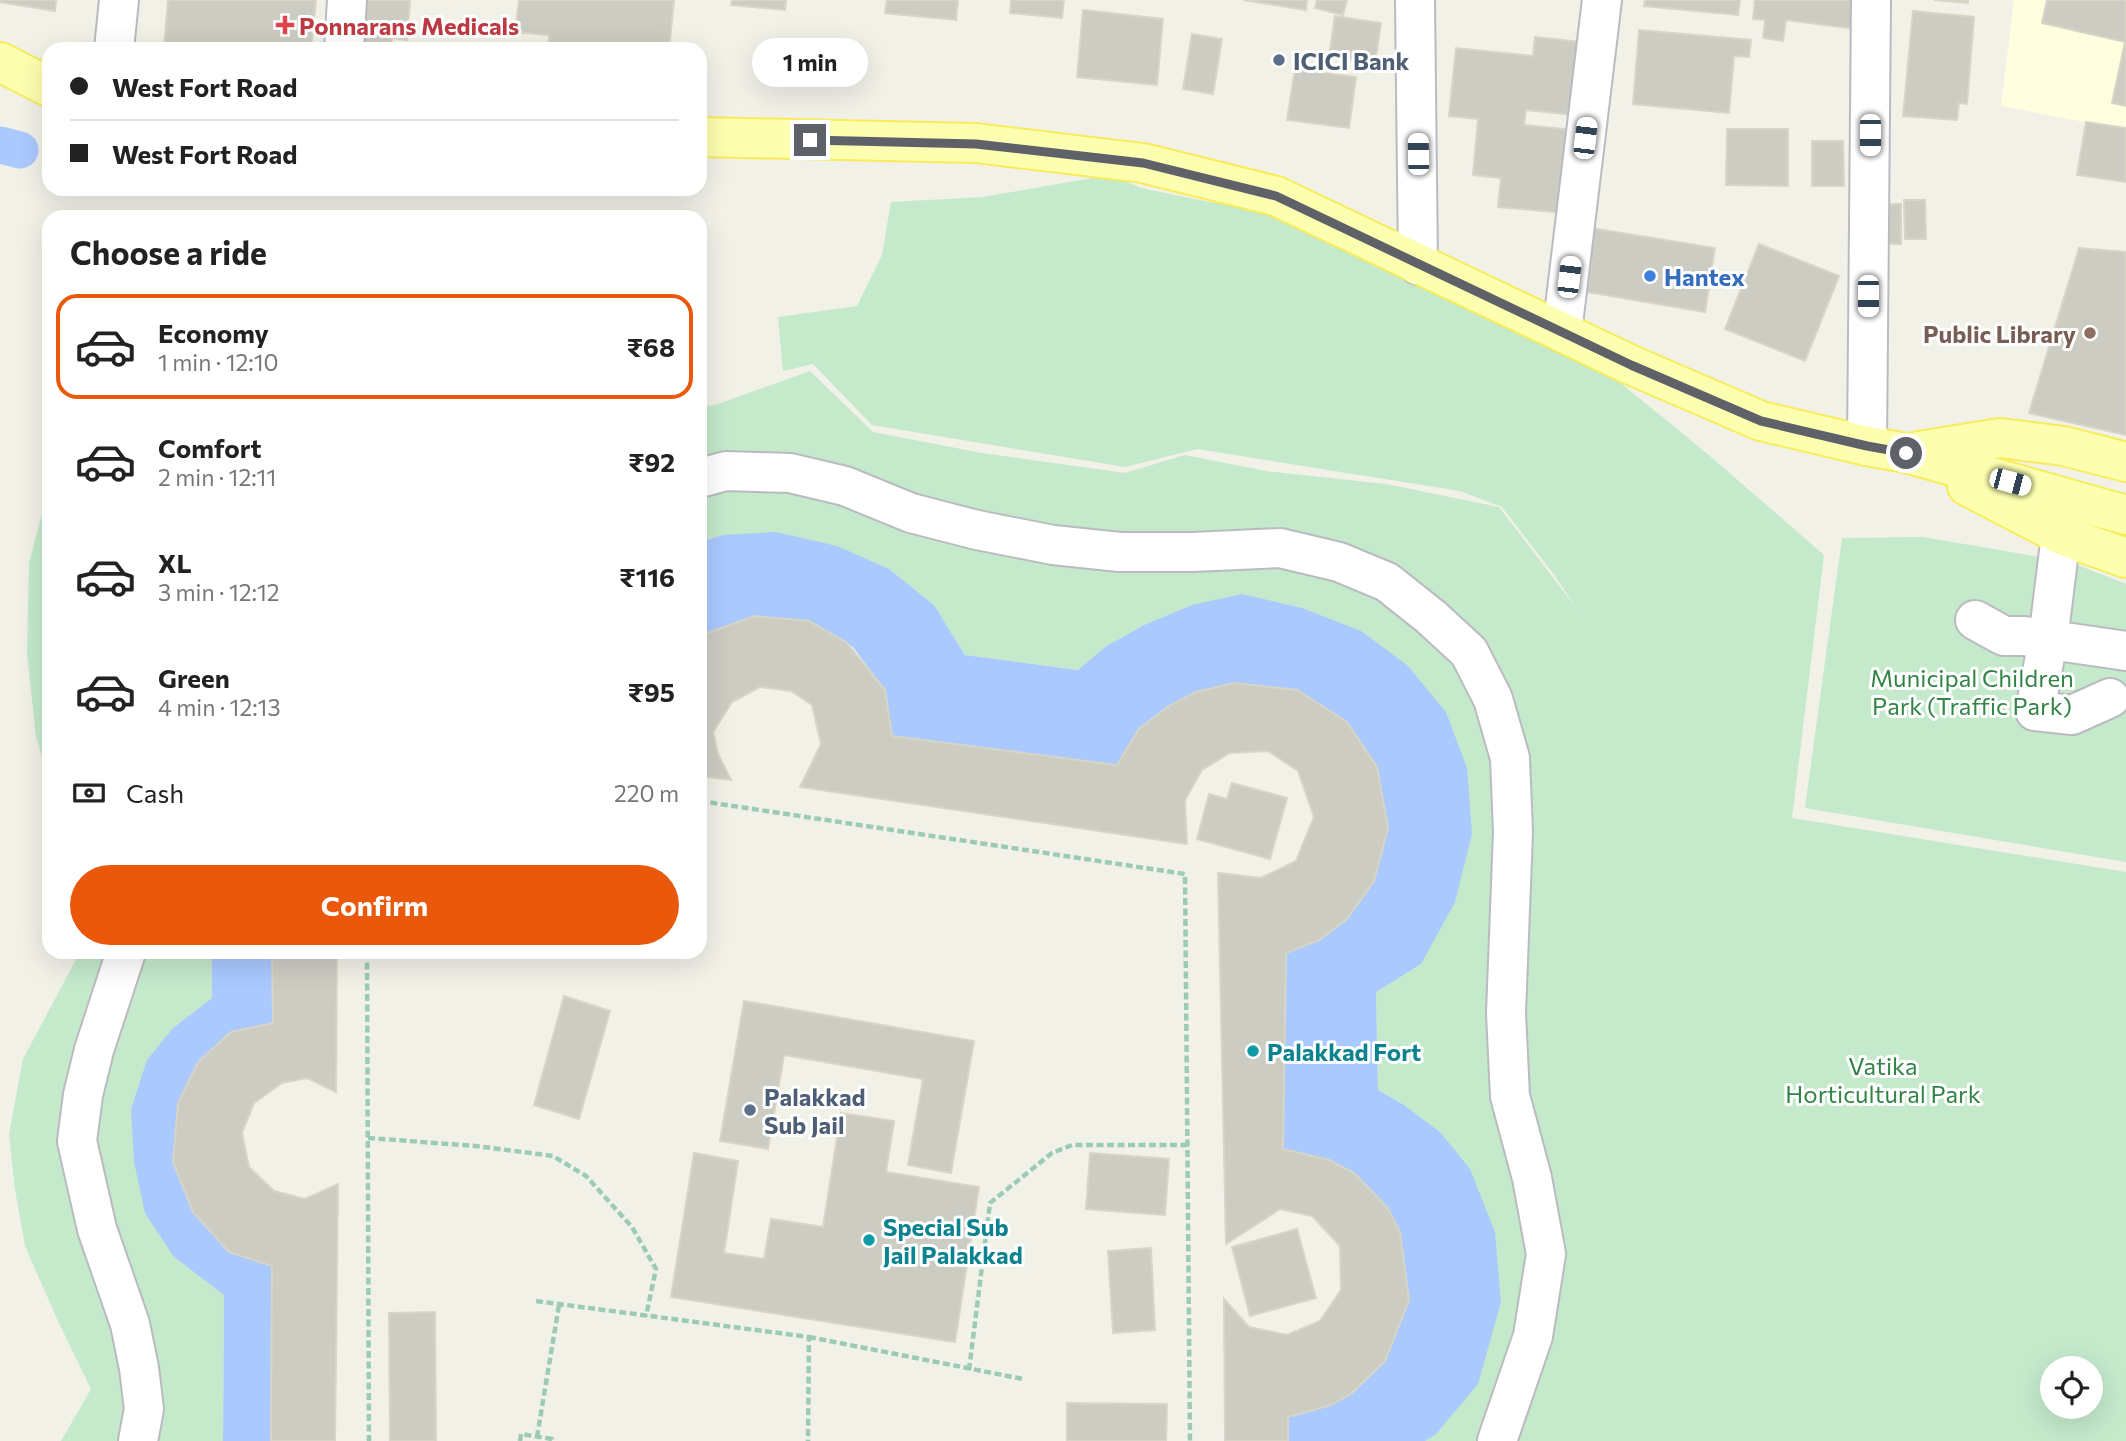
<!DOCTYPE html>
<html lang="en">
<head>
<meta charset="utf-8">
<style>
  body { margin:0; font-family:Commissioner,sans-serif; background:#f2f2f2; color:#222; height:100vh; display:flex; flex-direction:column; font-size:26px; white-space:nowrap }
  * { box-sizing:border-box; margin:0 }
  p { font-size:23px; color:#767676 }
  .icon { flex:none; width:38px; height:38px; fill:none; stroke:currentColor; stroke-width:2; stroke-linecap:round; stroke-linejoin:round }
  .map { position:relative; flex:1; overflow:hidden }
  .side { position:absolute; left:42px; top:210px; width:665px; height:749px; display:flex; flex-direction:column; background:#fff; border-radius:21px; box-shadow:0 7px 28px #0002 }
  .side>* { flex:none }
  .hud { position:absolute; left:42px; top:42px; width:665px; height:154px; border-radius:21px; box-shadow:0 7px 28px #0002; display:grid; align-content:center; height:154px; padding:0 28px; background:#fff }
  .fabs { position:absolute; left:2040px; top:1356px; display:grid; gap:14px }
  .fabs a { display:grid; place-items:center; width:63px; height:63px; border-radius:50%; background:#fff; box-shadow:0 7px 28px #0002; font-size:35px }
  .end { position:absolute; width:32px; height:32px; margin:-16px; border:9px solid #5f6168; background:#fff; box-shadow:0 0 0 4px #fff }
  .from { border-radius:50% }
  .bubble { position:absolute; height:49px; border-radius:24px; background:#fff; box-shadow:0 7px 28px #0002; font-size:23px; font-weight:700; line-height:49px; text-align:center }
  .car { position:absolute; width:21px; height:42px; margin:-21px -10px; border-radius:9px; box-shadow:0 0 5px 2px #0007; background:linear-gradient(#fff 24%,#345 0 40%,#fff 0 76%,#345 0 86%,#fff 0) }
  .hud b { display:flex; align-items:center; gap:24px; height:66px; font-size:26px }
  .hud b+b { border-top:2px solid #e0e0e0 }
  .hud i { width:18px; height:18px; background:#222 }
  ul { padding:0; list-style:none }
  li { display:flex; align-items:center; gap:21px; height:105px; margin:0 14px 10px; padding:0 14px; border:4px solid transparent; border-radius:21px }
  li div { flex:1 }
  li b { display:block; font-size:26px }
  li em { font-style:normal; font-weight:700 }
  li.current { border-color:#ea580c }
  li>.icon { width:63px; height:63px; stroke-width:1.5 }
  h2 { padding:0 28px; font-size:32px; line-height:84px }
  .pay { display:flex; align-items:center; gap:18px; height:77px; padding:0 28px; font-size:26px }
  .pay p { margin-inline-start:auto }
  .button { display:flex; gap:14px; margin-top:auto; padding:14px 28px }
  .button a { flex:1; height:80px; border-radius:42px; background:#ea580c; color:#fff; font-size:28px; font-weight:700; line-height:80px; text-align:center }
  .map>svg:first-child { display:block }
</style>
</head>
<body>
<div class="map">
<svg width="2126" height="1441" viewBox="0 0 2126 1441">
  <rect width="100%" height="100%" fill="#f1f1e8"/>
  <!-- commercial -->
  <path fill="#fffedf" d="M2014,0h112v130l-125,-24z"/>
  <!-- green -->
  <path fill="#c4e9cb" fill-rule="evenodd" d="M1110,175l31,13 73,15 64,2 334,171 98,80 114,99 -32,263 334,54v569h-701l10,-6 5,-303 -36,-27 -26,-15 -2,-99 45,-27 51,-130 -280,-229 -48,20 -39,22 -26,23 -114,-15 -31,-50 -45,-36 -166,-34 -23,7v-135l15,-2 95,-34 63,61 109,21 143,20 60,-18 81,16 120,13 113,23 78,102 -22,-33 -53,-69 -42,-16 -263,-42 -72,18 -253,-42 -59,-61 -30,7 -5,-54 79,-11 25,-51 9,-53 92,-5zM2053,1368h38v39h-38z
    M49,487v291l-13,-41 -9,-83 2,-91z
    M1923,537l147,25 56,22v278l-321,-54 37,-270z
    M80,952h132v46l-39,30 1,229 50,38 -1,146h-162l30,-52 -33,-68 -33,-75 -10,-56 -6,-56 14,-75z"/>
  <!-- water -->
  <path fill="#aac9ff" d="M776,532l61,14 52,23 45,36 31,50 113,15 27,-23 39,-22 48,-20 50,-11 60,14 59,23 46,34 39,47 21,56 5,66 -17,68 -34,62 -45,28 2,98 26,15 36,27 30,37 25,63 6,70 -23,82 -43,51 -10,6h-137v-24l43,-12 21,-12 33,-32 24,-61 -9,-68 -13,-25 -33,-34 -25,-13 -46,-11 3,-196 33,-13 28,-21 27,-38 14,-53 -11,-61 -30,-44 -113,-40 -38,9 -29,15 -28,22 -22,36 -225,-29 -7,-46 -32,-43 -44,-26 -54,-5 -51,18 -4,4v-96l23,-7z
    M212,952h60l1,71 -75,39 -20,41 -5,59 20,50 36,40 43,14 -1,175h-48l1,-146 -50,-38 -29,-44 -11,-51 -3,-53 16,-49 26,-32 39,-30z"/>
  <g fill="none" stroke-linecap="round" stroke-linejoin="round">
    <!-- canal -->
    <path stroke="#aac9ff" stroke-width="37" d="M0,145l20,5"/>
  </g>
  <!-- building -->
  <path fill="#ccccc3" stroke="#d7d5c5" stroke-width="2" d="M0,0h56l-1,11 -55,-9z
    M168,0h148l-5,49h-147z
    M358,0h52l-3,40 -15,-2 -1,11h-44z
    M519,0h155l-5,49h-121l1,-14 -34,-3z
    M732,0h54l-1,10 -54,-5z
    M887,0h71l-2,20 -71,-7z
    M1011,0h53l-2,18 -52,-5z
    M1243,0h64l-1,10z
    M1317,0h30l-4,15 -28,-7z
    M1645,0h95l-2,15 -94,-9z
    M1755,0h104l-4,29 -69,-9 -3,21 -20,-3 2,-18 -12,-1z
    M1934,0h34v3z
    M2047,0h79v106l-14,-3 13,-61 -83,-19z
    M1083,10l80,9 -6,66 -80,-8z
    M1913,11l61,6 -7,87 -8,-1 -2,17 -54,-4z
    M1335,16l46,7 -6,40 -46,-7z
    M1639,30l112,10 -2,17 -15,-1 -5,57 -96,-9z
    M1192,34l30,5 -9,55 -30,-5z
    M1535,37l55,6 -7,73 -57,-6 -2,15 49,5 -9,83 -66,-6 3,-29 -28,-3 5,-56 -29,-3 7,-68 77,8z
    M1295,69l61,8 -7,51 -62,-8z
    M2086,122l40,6v54l-49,-7z
    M1727,129h61v57l-62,-1z
    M1812,141h31l1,45h-32z
    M1904,200h21l1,39h-21z
    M1880,204h21v40h-20z
    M1585,227l130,21 -10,64 -118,-20 5,-31 -12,-2z
    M1759,244l80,32 -34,85 -80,-32z
    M2079,248l47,4v183l-97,-22z
    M755,616l54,5 38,22 38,47 7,46 225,29 22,-36 28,-22 29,-15 38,-9 63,7 50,32 30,45 11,61 -14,53 -27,38 -28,21 -33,13 -3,196 46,11 25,13 33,34 13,25 9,68 -24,61 -33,32 -21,12 -43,12v24h-63l-1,-142 25,28 38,8 33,-14 21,-31 -1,-44 -28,-30 -32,-7 -54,35 -8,-371 43,5 35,-17 18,-44 -16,-46 -30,-20 -38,2 -28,17 -17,30 2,44 -387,-57 21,-43 -9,-39 -21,-14 -31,-4 -28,15 -19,30 5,22 13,26 -31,-4v-138l4,-4z
    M1232,783l55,15 -17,61 -73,-20 12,-45 18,5z
    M272,952h65l-1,140 -29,-14 -25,5 -28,20 -12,30 7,34 25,24 31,8 33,-15 -3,257h-64l1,-175 -43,-14 -36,-40 -20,-50 5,-59 20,-41 33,-30 42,-9z
    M564,996l46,15 -31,108 -45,-14z
    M744,1001l230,40 -23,132 -43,-8 15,-86 -139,-24 -16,94 -48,-8z
    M841,1113l53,8 -8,51 93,15 -24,155 -284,-45 23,-144 44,8 -14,92 40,6 7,-40 52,8z
    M1090,1153l79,6 -4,56 -79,-6z
    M1297,1229l19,69 -66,18 -18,-69z
    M1151,1248l4,82 -42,3 -5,-82z
    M435,1312l1,129h-46l-1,-128z
    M1067,1403l100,1 -1,37h-99z"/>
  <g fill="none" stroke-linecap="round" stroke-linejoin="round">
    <!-- minor casing -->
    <g stroke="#babbc1" stroke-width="42">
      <path id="minor" d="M1415,0l3,265
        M114,49l5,-49
        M344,49l3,-49
        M1562,332l40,-332
        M1867,446l4,-446
        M700,478l26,-7 64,2 55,13 66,27 66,17 76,15 67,7h73l87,-4 59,14 48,20 44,35 38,35 24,47 17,59 3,74 -7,181 4,83 22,82 14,76 -13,82 -36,105
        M2061,535l-13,105 -13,71 37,4 38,-17
        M1975,620l29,16h20l102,15
        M126,952l-32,98 -11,45 -6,46 20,88 33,95 9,44 5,41 -6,32"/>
    </g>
    <!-- major casing -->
    <g stroke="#f8ec5a" stroke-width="42">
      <path id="major" d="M0,62l49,25
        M700,137l276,6 167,20 133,33 355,169 130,56 106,25 39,7 220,62
        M1919,451l81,-13 64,8 62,16
        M1967,486l94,49 65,23"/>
    </g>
    <!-- path -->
    <path stroke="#9ccbb3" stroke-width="4.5" stroke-dasharray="7 3.5" stroke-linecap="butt" d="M700,801l485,73 5,567
      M367,952l2,489
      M368,1138l108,8 77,10 33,20 46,51 24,42 -10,47
      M536,1301l273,36 -1,104
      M809,1337l214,42
      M969,1370l21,-167 62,-50 20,-8h116
      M537,1437l22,-132
      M520,1441l1,-7 31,5 -1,2"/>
    <!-- minor -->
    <use href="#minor" stroke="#fff" stroke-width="38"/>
    <!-- major -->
    <use href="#major" stroke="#fcffaf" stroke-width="38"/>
  </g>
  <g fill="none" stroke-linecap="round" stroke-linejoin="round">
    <!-- route -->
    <path stroke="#5f6168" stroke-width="9" d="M810,140l166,4 167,19 133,33 355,169 130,56 106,25 39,7"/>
  </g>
  <!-- markers -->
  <path fill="#e0444e" stroke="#fff" stroke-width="2.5" d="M281.5 14.5h7v7h7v7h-7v7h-7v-7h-7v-7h7z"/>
  <g fill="#5c6f8a" stroke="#fff" stroke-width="2.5">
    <circle cx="1279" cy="60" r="7"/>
    <circle cx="750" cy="1110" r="7"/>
  </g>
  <circle fill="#3f7fe0" stroke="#fff" stroke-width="2.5" cx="1650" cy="276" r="7"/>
  <circle fill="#8d6e63" stroke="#fff" stroke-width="2.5" cx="2090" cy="333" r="7"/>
  <g fill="#0f9aa8" stroke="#fff" stroke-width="2.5">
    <circle cx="1253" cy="1051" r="7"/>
    <circle cx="869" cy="1240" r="7"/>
  </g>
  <g text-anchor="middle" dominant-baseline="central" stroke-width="6" stroke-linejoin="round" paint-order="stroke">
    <!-- health labels -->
    <g font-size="24" font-weight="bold" fill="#be3a42" stroke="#fff" text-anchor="start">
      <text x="299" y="25">Ponnarans Medicals</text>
    </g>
    <!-- service labels -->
    <g font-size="24" font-weight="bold" fill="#4e5e75" stroke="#fff" text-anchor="start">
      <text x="1293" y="60">ICICI Bank</text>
      <text x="764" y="1096">Palakkad<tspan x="764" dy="28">Sub Jail</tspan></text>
    </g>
    <!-- shop labels -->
    <g font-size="24" font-weight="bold" fill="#366cbe" stroke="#fff" text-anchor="start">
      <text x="1664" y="276">Hantex</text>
    </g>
    <!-- education labels -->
    <g font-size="24" font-weight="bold" fill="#785e54" stroke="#fff" text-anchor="end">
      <text x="2076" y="333">Public Library</text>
    </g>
    <!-- park labels -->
    <g font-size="24" fill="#318446" stroke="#fff">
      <text x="1972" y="677">Municipal Children<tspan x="1972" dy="28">Park (Traffic Park)</tspan></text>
      <text x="1883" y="1065">Vatika<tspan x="1883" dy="28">Horticultural Park</tspan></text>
    </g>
    <!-- culture labels -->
    <g font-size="24" font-weight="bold" fill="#0d838f" stroke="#fff" text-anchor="start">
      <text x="1267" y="1051">Palakkad Fort</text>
      <text x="883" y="1226">Special Sub<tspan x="883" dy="28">Jail Palakkad</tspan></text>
    </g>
  </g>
</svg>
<div class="fabs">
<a><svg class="icon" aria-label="locate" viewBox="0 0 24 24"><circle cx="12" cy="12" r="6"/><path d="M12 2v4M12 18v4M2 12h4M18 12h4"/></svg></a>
</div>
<i class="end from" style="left:1906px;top:453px"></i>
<i class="end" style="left:810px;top:140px"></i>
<div class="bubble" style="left:752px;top:38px;width:116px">1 min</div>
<i class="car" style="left:1870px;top:135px;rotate:180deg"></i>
<i class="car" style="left:1585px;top:138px;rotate:7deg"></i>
<i class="car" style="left:1418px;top:154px;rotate:359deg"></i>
<i class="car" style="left:1569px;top:277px;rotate:7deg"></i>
<i class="car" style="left:1868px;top:296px;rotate:180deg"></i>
<i class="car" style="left:2010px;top:482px;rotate:105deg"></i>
<div class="hud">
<b><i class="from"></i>West Fort Road</b>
<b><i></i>West Fort Road</b>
</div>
<section class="side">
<h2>Choose a ride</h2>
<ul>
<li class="current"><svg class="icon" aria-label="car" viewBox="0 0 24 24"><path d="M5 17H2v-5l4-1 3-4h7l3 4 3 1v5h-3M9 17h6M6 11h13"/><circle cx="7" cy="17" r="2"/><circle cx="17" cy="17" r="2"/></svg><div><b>Economy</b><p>1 min · 12:10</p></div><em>₹68</em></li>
<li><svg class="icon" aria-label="car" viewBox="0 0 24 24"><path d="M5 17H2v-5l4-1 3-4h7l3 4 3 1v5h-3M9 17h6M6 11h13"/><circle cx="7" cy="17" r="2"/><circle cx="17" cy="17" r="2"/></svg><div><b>Comfort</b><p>2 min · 12:11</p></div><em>₹92</em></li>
<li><svg class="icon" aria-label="car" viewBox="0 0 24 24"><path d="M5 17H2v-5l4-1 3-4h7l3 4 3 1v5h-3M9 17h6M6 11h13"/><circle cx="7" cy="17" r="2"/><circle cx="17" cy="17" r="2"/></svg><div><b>XL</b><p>3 min · 12:12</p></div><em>₹116</em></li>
<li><svg class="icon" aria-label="car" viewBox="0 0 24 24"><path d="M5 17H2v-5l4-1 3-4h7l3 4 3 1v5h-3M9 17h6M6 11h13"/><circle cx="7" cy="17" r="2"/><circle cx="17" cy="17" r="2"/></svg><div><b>Green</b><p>4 min · 12:13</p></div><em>₹95</em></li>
</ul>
<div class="pay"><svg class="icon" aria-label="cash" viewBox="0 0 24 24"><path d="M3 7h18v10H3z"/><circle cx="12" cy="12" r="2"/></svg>Cash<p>220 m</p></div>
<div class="button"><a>Confirm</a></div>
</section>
</div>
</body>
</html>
